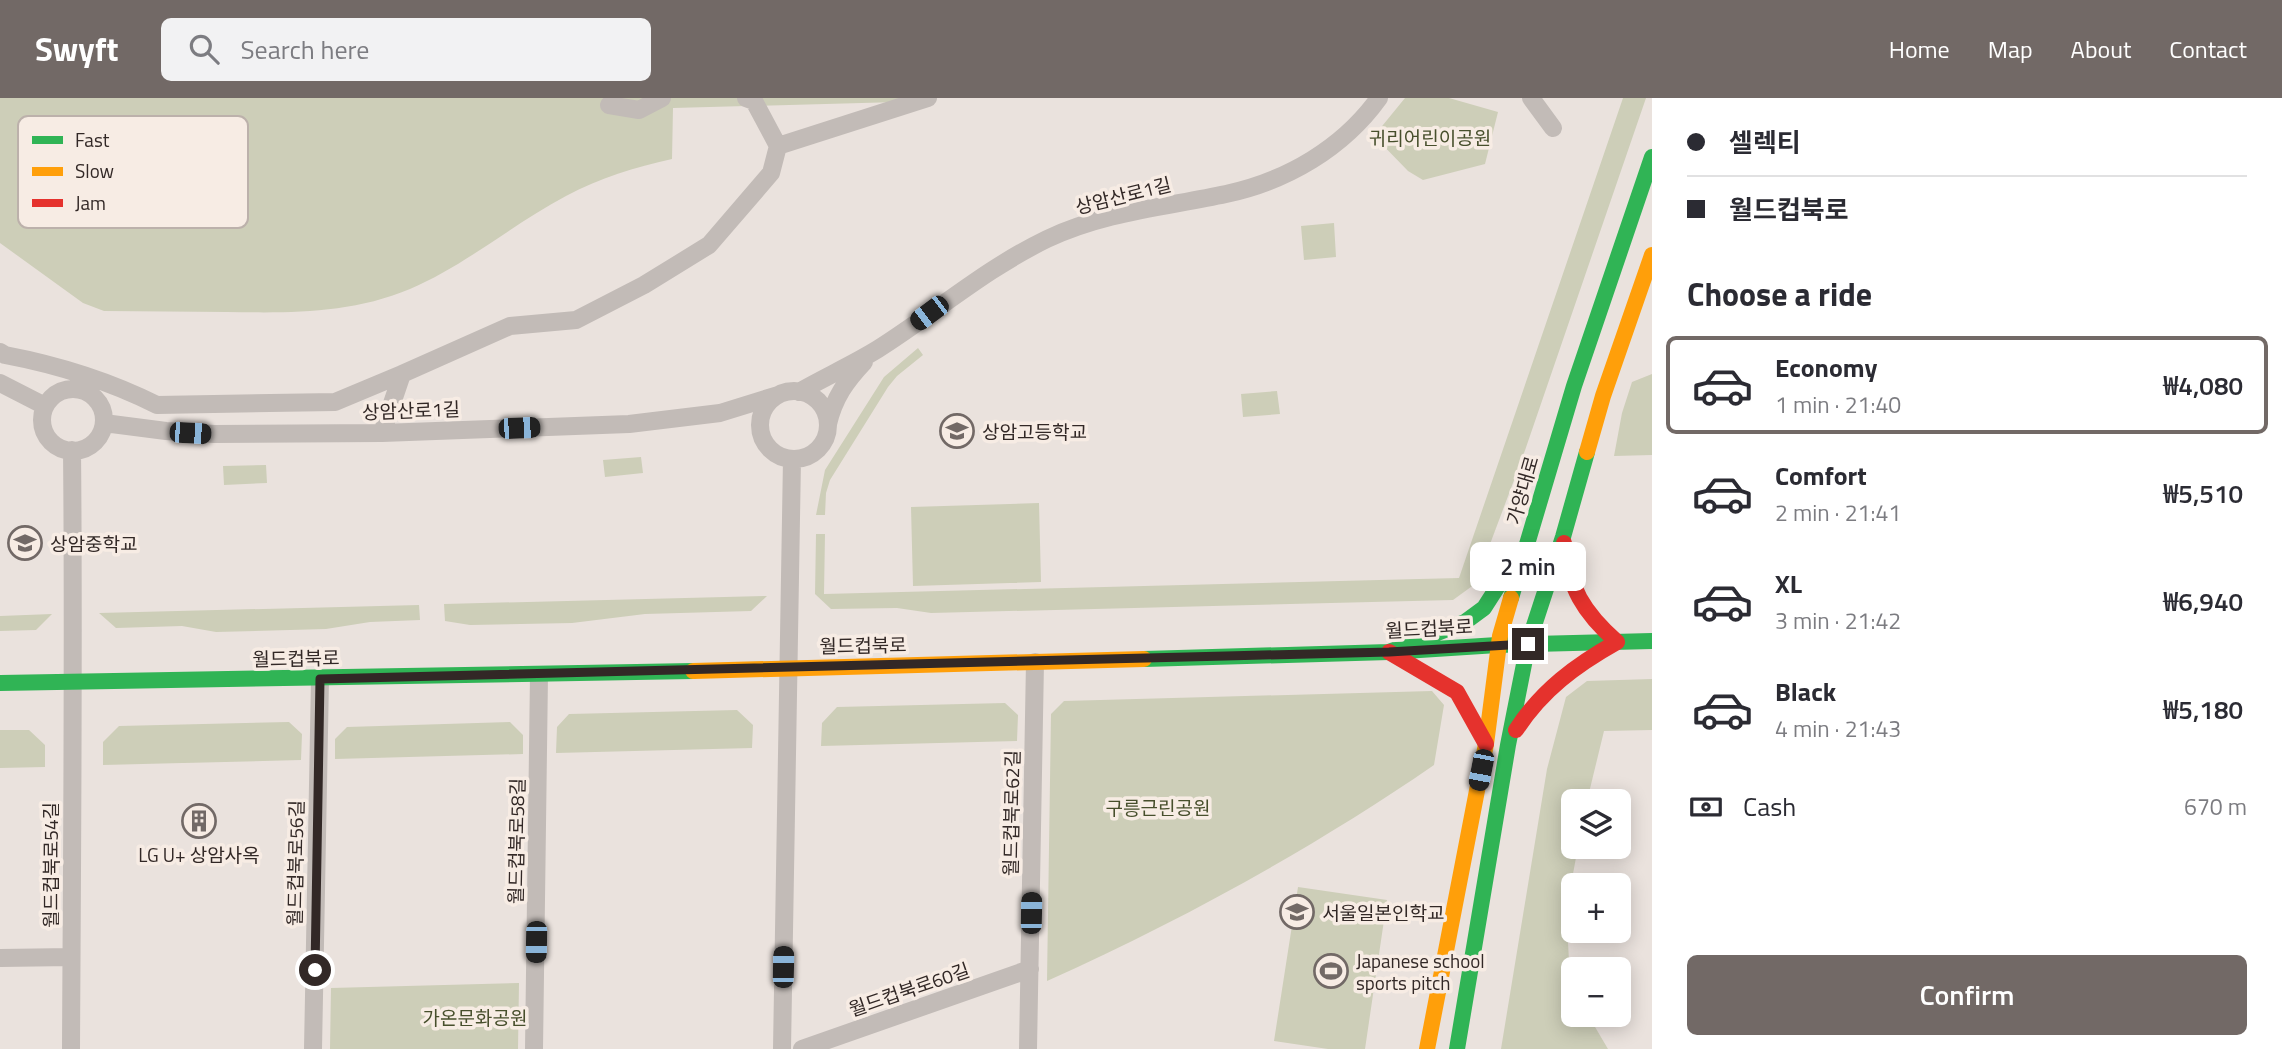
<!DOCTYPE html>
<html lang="en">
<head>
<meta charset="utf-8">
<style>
  body { margin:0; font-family:"Titillium Web","Noto Sans KR",sans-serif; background:#f2f2f3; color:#2b2b33; height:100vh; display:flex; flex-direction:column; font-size:26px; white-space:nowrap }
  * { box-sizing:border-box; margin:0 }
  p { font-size:23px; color:#7c7c81 }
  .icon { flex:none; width:38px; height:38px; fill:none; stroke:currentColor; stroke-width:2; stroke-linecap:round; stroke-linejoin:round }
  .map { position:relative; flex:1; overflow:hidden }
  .sheet { display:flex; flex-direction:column; background:#fff; width:630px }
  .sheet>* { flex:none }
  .hud { display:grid; align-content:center; height:154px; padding:0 35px; background:#fff }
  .buttons { position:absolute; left:1561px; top:691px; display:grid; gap:14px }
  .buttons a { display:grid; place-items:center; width:70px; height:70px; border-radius:10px; background:#fff; box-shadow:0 4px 18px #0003; font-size:35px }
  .end { position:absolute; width:32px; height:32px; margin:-16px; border:9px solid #322826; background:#fff; box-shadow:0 0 0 4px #fff }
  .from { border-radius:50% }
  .bubble { position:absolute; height:49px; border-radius:10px; background:#fff; box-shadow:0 4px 18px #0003; font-size:23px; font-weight:600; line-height:49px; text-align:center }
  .car { position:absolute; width:21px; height:42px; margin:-21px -10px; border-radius:9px; box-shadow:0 0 5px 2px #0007; background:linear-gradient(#222 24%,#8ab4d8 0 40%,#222 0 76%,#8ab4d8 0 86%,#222 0) }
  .hud b { display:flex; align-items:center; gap:24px; height:66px; font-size:26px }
  .hud b+b { border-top:2px solid #e1e1e2 }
  .hud i { width:18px; height:18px; background:#2b2b33 }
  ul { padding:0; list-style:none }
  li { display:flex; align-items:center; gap:21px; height:98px; margin:0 14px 10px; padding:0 21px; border:4px solid transparent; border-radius:10px }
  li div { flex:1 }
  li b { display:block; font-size:26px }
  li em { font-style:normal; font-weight:600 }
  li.selected { border-color:#726966 }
  li>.icon { width:63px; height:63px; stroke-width:1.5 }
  h2 { padding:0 35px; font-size:32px; line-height:84px }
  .pay { display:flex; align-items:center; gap:18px; height:77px; padding:0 35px; font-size:26px }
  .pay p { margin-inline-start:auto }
  .primary-button { display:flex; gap:14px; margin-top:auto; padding:14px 35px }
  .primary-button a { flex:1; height:80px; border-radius:10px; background:#726966; color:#fff; font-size:28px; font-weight:600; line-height:80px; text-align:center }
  header { display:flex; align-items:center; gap:42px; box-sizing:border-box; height:98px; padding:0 35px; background:#726966; color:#fff }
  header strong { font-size:33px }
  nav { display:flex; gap:38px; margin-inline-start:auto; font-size:24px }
  .search { width:490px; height:63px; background:#f2f2f3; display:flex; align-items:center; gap:18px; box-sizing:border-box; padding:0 24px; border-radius:10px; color:#7c7c81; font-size:26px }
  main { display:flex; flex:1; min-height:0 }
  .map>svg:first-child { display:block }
</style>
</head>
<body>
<header>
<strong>Swyft</strong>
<div class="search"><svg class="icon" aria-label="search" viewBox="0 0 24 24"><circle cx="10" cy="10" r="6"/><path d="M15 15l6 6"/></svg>Search here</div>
<nav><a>Home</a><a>Map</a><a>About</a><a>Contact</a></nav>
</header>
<main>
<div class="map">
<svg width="1652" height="951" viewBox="0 0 1652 951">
  <rect width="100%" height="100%" fill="#eae2dd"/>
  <!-- green -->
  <path fill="#cdceb8" d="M0,0h909l-11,4 -225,6 -1,51c-37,8 -72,19 -106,37 -53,28 -100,69 -156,93 -60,25 -120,24 -183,23 -41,0 -82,-1 -123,-1l-21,-8 -83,-60z
    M1405,0h44l49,14 -13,52 -62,16 -15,-9 -34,-35z
    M1623,0h23l-124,361 -47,125 -22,16 -522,13 -34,-5 -66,1 -16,-15 1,-60h9l-1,60 635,-16z
    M1334,125l2,34 -32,3 -3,-34z
    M918,250l5,7 -26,21 -9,11 -58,93 -4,13 -1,22h-9l9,-45 59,-93z
    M1652,276v81l-38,1 8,-43 10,-31z
    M1277,293l3,23 -37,3 -2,-23z
    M641,359l2,16 -38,4 -2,-17z
    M266,367l1,18 -43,2 -1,-19z
    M1039,405l2,79 -128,4 -2,-79z
    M767,498l-16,15 -106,3 -73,9 -102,2 -25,-4 -1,-17z
    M419,507l1,15 -50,2 -44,7 -110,3 -34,-6 -66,2 -17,-15z
    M52,516l-16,16 -36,1v-15z
    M1652,581v51l-48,1 -17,70 -14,1v45h5l-6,32 -5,45 2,37 4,16v38h15l20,34h-107l46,-280 19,-72 21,-16z
    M1432,593l12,14 -10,60c-122,84 -252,155 -387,216l4,-267 13,-13z
    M1005,605l13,12 -1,26 -196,5 1,-23 15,-16z
    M737,612l16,15 -1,23 -196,5 1,-26 12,-13z
    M289,624l13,12 -1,26 -198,5v-23l16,-16z
    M510,624l13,13v19l-188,5v-20l12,-12z
    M0,632h29l16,15v22l-45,1z
    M1298,789l89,13 -22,149h-37l-54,-8z
    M519,885l-1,66h-188l1,-61z"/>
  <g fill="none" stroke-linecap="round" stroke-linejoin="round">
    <!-- street -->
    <path stroke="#c2bbb7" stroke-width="18" d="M1531,0l22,30
      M609,7l30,5 23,-12
      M778,48l150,-48
      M0,254l5,3c53,10 104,26 152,50l178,-3 67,-28
      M0,285l45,23
      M42 322a31 31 0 1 1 62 0a31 31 0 1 1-62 0Z
      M760 327a34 34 0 1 1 68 0a34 34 0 1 1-68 0Z
      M799,294c26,-15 53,-27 79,-43 57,-36 107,-80 169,-110 57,-27 118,-32 179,-45 61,-13 117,-46 153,-96
      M104,325l62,8 48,3 168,-1 247,-9 91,-11 58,-18
      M828,326c6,-26 18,-43 36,-62
      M382,335l20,-59 108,-48 66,-6 68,-35 65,-40 62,-72 7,-27 -24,-45 -8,-3
      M0,860l71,-1
      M71,951c1,-200 3,-399 1,-599
      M313,951l7,-370
      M534,951l5,-374
      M782,951l10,-590
      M802,951l228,-80
      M1028,951l7,-387"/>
    <!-- fast -->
    <path stroke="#30b455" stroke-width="16" d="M1511,500l63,-212 78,-229
      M1389,554l76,-30 19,-14 25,-39
      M1144,561l245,-7 108,-7 155,-4
      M0,585l693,-12
      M1457,951l51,-304 20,-101 35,-107 24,-85"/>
    <!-- slow -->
    <path stroke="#ff9f0a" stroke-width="16" d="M1587,354l16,-56 49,-141
      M693,573l451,-12
      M1427,951l59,-305 14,-108 11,-38"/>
    <!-- jam -->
    <path stroke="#e5322d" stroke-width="16" d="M1389,554l68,40 29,52
      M1516,632c26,-40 60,-65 101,-88 -34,-30 -48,-54 -53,-99"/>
  </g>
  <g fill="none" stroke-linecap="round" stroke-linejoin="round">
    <!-- route -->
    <path stroke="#322826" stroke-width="9" d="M315,872l5,-291 906,-23 163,-4 139,-8"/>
  </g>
  <!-- icons -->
  <defs>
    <g id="school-ring" transform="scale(1.75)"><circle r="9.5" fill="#f7ece4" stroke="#726966" stroke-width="1.5"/><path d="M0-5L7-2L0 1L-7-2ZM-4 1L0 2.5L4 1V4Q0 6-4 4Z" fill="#726966"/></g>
    <g id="building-ring" transform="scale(1.75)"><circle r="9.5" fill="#f7ece4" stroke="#726966" stroke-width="1.5"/><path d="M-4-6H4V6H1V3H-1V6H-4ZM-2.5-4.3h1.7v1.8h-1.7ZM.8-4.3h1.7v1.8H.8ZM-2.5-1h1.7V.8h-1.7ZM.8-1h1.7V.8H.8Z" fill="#726966"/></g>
    <g id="stadium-ring" transform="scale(1.75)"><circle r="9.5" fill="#f7ece4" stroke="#726966" stroke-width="1.5"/><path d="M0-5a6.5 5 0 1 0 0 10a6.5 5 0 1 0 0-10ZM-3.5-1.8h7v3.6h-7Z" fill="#726966"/></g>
  </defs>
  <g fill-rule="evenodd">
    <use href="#school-ring" x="957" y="333"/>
    <use href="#school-ring" x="25" y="445"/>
    <use href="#building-ring" x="199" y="723"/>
    <use href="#school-ring" x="1297" y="814"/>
    <use href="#stadium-ring" x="1331" y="873"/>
  </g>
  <g text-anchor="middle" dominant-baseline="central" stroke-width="7" stroke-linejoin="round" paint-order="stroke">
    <!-- park labels -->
    <g font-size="19" fill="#474f2c" stroke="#f7ece4">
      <text x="1430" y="39">귀리어린이공원</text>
      <text x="1158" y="709">구릉근린공원</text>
      <text x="475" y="919">가온문화공원</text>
    </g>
    <!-- street labels -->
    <g font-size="19" fill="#322826" stroke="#f7ece4">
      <text transform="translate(1123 97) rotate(-14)">상암산로1길</text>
      <text transform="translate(411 312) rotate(-2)">상암산로1길</text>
      <text transform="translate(1522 392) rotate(-74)">가양대로</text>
      <text transform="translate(1429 530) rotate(-3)">월드컵북로</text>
      <text transform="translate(863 547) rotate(-1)">월드컵북로</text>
      <text transform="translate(296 560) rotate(-1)">월드컵북로</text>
      <text transform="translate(1011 715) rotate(-89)">월드컵북로62길</text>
      <text transform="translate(516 743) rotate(-89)">월드컵북로58길</text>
      <text transform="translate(295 765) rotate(-89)">월드컵북로56길</text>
      <text transform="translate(50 767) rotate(-90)">월드컵북로54길</text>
      <text transform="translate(909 891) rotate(-19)">월드컵북로60길</text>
    </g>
    <!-- poi labels -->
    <g font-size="19" fill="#322826" stroke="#f7ece4" text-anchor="start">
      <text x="982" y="333">상암고등학교</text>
      <text x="50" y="445">상암중학교</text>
      <text x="199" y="756" text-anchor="middle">LG U+ 상암사옥</text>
      <text x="1322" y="814">서울일본인학교</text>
      <text x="1356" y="862">Japanese school<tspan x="1356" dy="22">sports pitch</tspan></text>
    </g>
  </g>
  <!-- legend -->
  <rect x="18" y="18" width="230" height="112" rx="10" fill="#f7ece4" stroke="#bcb1ab" stroke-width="2"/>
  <rect x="32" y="38" width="31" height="8" fill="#30b455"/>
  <rect x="32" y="69" width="31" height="9" fill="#ff9f0a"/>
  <rect x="32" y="101" width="31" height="8" fill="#e5322d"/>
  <g font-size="19" fill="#322826">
    <text x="75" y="49">Fast</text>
    <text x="75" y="80">Slow</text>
    <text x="75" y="112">Jam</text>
  </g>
</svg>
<div class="buttons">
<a><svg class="icon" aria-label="layers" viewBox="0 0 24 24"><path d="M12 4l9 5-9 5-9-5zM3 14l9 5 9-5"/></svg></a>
<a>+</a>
<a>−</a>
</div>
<i class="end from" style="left:315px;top:872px"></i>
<i class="end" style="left:1528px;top:546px"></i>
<div class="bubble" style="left:1470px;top:444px;width:116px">2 min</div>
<i class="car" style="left:929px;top:215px;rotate:233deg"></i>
<i class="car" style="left:519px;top:330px;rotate:88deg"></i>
<i class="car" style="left:190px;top:335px;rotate:93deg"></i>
<i class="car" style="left:1481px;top:672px;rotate:191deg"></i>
<i class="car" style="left:1031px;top:815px;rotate:1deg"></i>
<i class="car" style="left:536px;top:844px;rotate:181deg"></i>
<i class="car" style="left:783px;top:869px;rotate:1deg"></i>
</div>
<section class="sheet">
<div class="hud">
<b><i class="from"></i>셀렉티</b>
<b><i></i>월드컵북로</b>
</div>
<h2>Choose a ride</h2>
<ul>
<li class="selected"><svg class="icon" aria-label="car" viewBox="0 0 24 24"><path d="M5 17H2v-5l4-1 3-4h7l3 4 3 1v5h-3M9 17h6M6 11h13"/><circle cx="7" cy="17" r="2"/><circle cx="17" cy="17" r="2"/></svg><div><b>Economy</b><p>1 min · 21:40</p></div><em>₩4,080</em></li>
<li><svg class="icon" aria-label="car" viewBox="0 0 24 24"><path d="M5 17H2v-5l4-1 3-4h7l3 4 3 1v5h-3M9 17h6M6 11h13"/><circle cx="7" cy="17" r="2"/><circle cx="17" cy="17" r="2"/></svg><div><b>Comfort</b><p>2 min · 21:41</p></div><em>₩5,510</em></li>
<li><svg class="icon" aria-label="car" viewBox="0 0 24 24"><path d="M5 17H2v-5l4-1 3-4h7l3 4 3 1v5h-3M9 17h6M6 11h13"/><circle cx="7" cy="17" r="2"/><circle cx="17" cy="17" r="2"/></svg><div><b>XL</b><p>3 min · 21:42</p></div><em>₩6,940</em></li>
<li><svg class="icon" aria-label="car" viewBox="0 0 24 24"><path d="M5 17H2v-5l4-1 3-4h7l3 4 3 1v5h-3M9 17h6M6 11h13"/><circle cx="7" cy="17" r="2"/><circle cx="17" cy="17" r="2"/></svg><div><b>Black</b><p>4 min · 21:43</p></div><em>₩5,180</em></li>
</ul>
<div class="pay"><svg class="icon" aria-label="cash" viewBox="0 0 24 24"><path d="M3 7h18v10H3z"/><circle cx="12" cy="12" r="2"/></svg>Cash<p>670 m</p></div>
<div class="primary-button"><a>Confirm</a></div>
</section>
</main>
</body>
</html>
